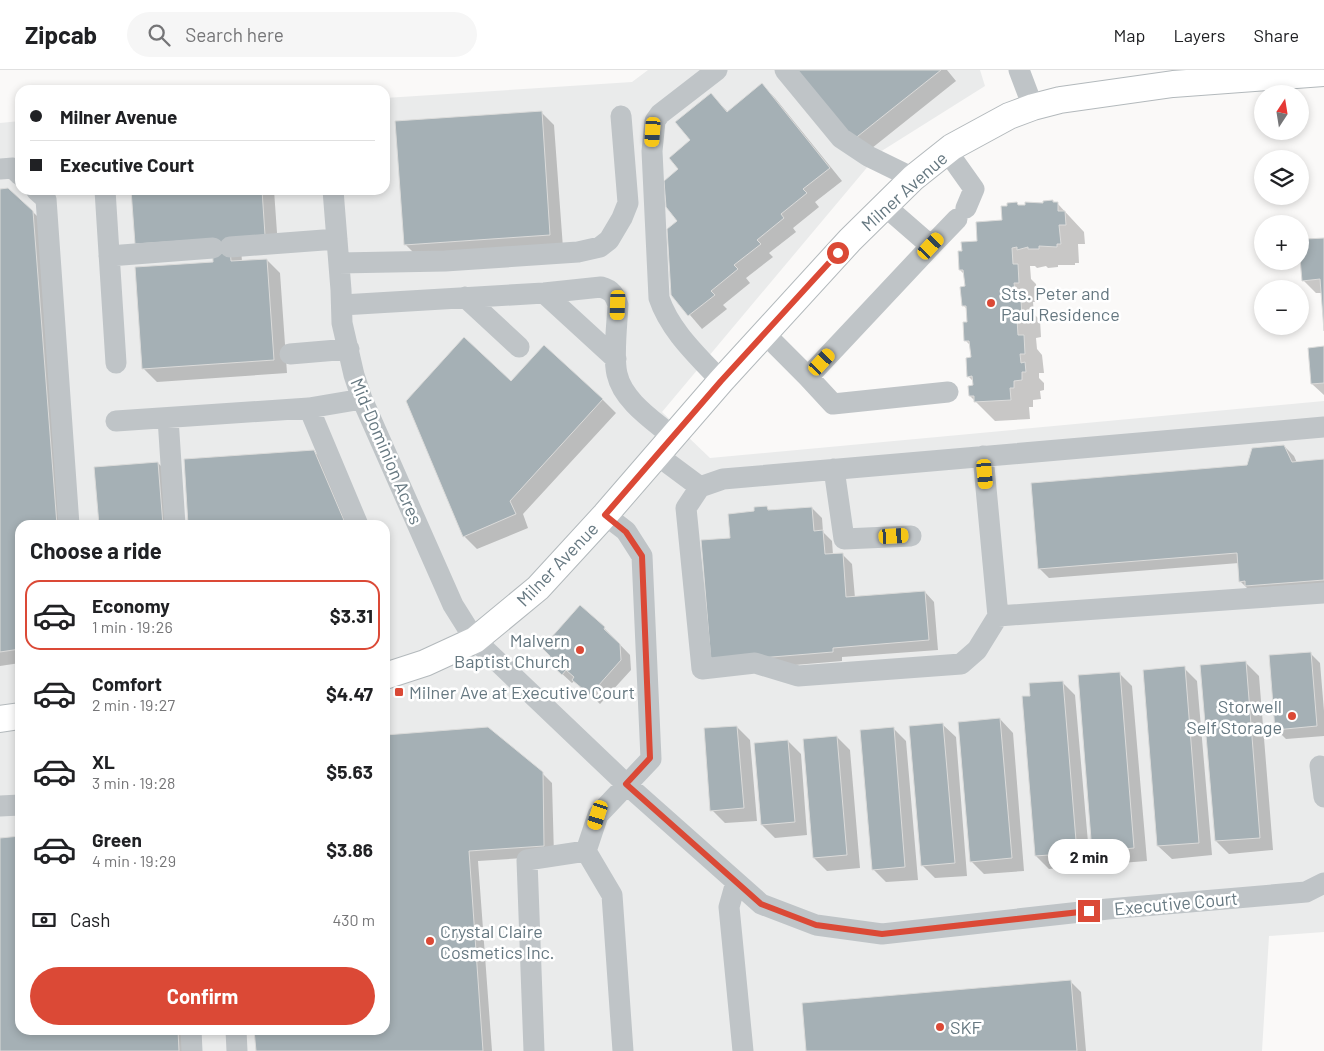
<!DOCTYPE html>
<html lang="en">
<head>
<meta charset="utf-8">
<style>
  body { margin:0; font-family:Barlow,sans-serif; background:#f6f6f6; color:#202124; height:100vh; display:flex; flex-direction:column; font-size:19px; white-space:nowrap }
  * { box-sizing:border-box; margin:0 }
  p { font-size:16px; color:#757577 }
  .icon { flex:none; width:28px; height:28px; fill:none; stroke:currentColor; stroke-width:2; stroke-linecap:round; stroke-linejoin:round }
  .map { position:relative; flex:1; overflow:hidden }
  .panel { position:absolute; left:15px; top:450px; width:375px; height:515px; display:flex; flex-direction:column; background:#fff; border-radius:15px; box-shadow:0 2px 8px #0003 }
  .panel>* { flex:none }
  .hud { position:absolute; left:15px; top:15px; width:375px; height:110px; border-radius:15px; box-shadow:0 2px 8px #0003; display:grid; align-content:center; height:110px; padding:0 15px; background:#fff }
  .needle { width:32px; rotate:12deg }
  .tools { position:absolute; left:1254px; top:15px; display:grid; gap:10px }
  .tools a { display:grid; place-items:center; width:55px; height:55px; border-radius:50%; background:#fff; box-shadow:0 2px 8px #0003; font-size:25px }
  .end { position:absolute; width:22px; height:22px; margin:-11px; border:6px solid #db4936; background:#fff; box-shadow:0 0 0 2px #fff }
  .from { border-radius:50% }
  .bubble { position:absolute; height:35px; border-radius:18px; background:#fff; box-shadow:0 2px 8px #0003; font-size:16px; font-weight:700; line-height:35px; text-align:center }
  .car { position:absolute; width:15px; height:30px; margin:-15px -8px; border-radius:6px; box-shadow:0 0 4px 1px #0007; background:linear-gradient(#f5c518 24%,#345 0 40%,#f5c518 0 76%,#345 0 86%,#f5c518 0) }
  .hud b { display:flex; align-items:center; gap:18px; height:48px; font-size:19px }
  .hud b+b { border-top:1px solid #e0e0e0 }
  .hud i { width:12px; height:12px; background:#202124 }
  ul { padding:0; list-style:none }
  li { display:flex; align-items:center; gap:15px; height:70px; margin:0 10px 8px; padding:0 5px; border:2px solid transparent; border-radius:15px }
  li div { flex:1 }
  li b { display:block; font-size:19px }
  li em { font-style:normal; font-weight:700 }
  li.current { border-color:#db4936 }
  li>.icon { width:45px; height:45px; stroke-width:1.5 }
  h2 { padding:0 15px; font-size:22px; line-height:60px }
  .pay { display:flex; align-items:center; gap:12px; height:55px; padding:0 15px; font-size:19px }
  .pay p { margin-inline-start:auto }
  .button { display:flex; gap:10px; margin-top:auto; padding:10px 15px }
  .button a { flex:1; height:58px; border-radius:30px; background:#db4936; color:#fff; font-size:20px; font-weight:700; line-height:58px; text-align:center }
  header { display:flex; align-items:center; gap:30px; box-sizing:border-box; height:70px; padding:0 25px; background:#fff; border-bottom:1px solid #e0e0e0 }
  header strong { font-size:24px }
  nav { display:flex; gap:28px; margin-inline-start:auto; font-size:18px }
  .search { width:350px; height:45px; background:#f6f6f6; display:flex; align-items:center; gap:12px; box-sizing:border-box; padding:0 18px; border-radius:28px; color:#757577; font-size:19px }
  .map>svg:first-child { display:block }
</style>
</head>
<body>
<header>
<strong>Zipcab</strong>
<div class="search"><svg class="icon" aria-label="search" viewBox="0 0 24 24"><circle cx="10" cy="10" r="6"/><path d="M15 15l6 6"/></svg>Search here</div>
<nav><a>Map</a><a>Layers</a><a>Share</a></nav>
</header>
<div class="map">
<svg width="1324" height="981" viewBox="0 0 1324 981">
  <rect width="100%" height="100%" fill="#faf9f8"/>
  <!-- built -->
  <path fill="#eaebeb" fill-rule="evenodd" d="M648,0h332l5,16 -105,66 -218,260 48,46 614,-57v531l-55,4 -7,115h-1262v-928l20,-2v69h365v-92l247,-16zM20,455h365v505h-365z"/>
  <!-- shadow -->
  <path fill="#0003" d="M798,0h149l9,11 -89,71z
    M762,15l13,13 67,83 -27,21 4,5 -26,21 3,4 -27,21 4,4 -27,21 4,5 -27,22 4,4 -25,20 -30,-35 7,-73 1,-52 31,-74 17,17z
    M541,42l13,13 9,123 -144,10 -13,-13z
    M0,120l33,22 13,13 23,300h-49v138l-20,3z
    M132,120h142l4,57 -37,3 1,11 25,-1 13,13 7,100 -130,9 -13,-13 71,-106 -1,-11z
    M1052,131l5,2 27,29 1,12h-7l1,19h-4v2h-17v2l-10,1 -2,-2 -9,2 -2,-2h-5l1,13 5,5 2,18h-5l1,12 6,6 1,17 -5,1 1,11 5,6 2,18h-5v5l5,5v7l-4,1 1,8 -8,1v7h-4l1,12 -35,2 -25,-25 4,-9v-5l-6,-6 4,-17 -1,-13 -5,-5 3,-18 -1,-13 -5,-5 3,-18 -1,-12 -5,-5 3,-18 16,-10 24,-20 14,-18 3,2 24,-2z
    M1324,169v77l-2,-23h-6l-13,-13 -3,-39 3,2z
    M1324,278v47l-12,-11z
    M511,313l92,17 13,13 -93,101 5,14 -51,21 -13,-13z
    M1284,376l10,10 3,7 27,-3v130l-74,1 -10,-10 -1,-18 -190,15 -10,-10 209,-101z
    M314,381l13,14 25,60h-162z
    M158,393l13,13 4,49h-75z
    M767,438l3,3 42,-3 10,10 1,14 9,9 1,14 9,-1 10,10 3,34 70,-6 9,10 4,48 -96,7v4l-120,10 9,-132 24,-27z
    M604,558l26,27 1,15 -31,34 -25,-24 -3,3 -14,-13 -6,-14z
    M1310,583l10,10 4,48v25l-38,3 -10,-10z
    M1245,592l14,14 14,174 -44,4 -13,-13z
    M1184,598l13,13 15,174 -40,4 -14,-13z
    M1119,603l13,13 15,175 -40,3 -13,-13z
    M1062,612l13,13 15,170 -41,4 -13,-13 -5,-159z
    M1000,649l13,14 11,138 -40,3 -13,-13z
    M942,654l14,13 11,139 -32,2 -13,-13z
    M737,657l13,13 7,81 -32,2 -13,-13z
    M893,658l13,13 12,139 -32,2 -13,-13z
    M385,666l157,37 10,10 2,73 -76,5 14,190h-235l-2,-21h130z
    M837,667l13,13 10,118 -33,3 -13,-13z
    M788,671l13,13 6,81 -32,3 -13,-13z
    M20,768v192h167l1,21h-188v-212z
    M1071,912l10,10 5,59h-278z"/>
  <!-- building -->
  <path fill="#a5b0b5" stroke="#dbdbda" d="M797,0h144l-88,70z
    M762,13l68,85 -27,21 4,4 -26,21 3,4 -27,22 4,4 -27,21 4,4 -27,22 4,4 -27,21 -17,-21 -4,-66 10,-8 -11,-14 -2,-26 14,-12 -9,-11 21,-18 -15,-18 36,-29 16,19z
    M542,41l8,124 -146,10 -9,-124z
    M8,118l25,23 24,314h-37v124l-20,3v-463z
    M131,120h131l3,45 -36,3 2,23 36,-2 7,101 -132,9 -7,-102 78,-5 -1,-23 -77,5z
    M1053,130v2h5v9h7l1,14h-7l2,19h-4v3l-18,-1v3h-11v-2l-11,3v-3l-5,1 1,16h5l1,19h-5l2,17 5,-1 1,19 -5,1 1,16h6l1,19h-5l1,9 4,-1 1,10h-4v8l-8,1v7h-4l1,12 -37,2v-6h-5l-1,-10 5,-1 -1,-9 -5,1 -1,-19 5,-1 -2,-16h-5l-1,-19h4l-1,-16h-4l-2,-19 5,-1 -2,-16h-4l-1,-19h4l-1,-9 16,-1 -1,-19 26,-2 -1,-14h6v-3l10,-1 1,3h7v-3l18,1v-2z
    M1324,168v93l-4,-52 -18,2 -2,-23v-18l1,1h5v-2z
    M464,267l47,44 33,-36 59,54 -93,102 6,13 -53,23 -57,-136z
    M1324,276v37l-13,1 -3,-36z
    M1284,375l8,17 32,-3v121l-79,6v-5l-6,1 -2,-29 -199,16 -7,-86 216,-18 5,-17z
    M314,380l32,75h-158l-4,-66z
    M158,392l5,63h-64l-5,-58z
    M767,436l1,4 44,-3 2,24 9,-1 2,24 18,-1 3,44 79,-6 4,49 -96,8v4l-122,10 -10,-122 29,-2 -2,-24 26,-3v-4z
    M580,535l25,22 -1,2 16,15 1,16 -31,35 -18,-15 2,-3 -8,-7 -4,5 -16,-15 4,-4 -8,-8z
    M1311,582l6,74 -42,4 -6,-75z
    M1246,591l14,177 -45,3 -15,-176z
    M1185,596l14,177 -42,3 -14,-176z
    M1120,602l14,176 -42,4 -14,-177z
    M1063,611l14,172 -42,3 -13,-160h8l-1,-13z
    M1000,648l12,140 -42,4 -12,-140z
    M943,653l12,140 -34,3 -12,-140z
    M737,656l7,82 -34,3 -6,-83z
    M488,657l55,45 1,74 -75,5 14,200h-227l-2,-21h131v-295z
    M894,657l11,140 -33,3 -12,-140z
    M837,666l10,119 -34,3 -10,-119z
    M788,670l7,82 -34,3 -7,-82z
    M20,766v194h158l1,21h-179v-213z
    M1071,910l6,71h-271l-4,-48z"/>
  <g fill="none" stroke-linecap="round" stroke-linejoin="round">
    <!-- major casing -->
    <g stroke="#b3b9bc" stroke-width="28">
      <path id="major" d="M385,606l40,-13 50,-23 63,-52 67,-73 116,-134 129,-141 63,-62 39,-31 57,-31 24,-9 27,-7 113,-16 151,-11
        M0,649l20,-3"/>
    </g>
    <!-- minor -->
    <path stroke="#bfc4c7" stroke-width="21" d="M717,0l-57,44 -5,7 -3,30 7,147c11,33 39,58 62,83
      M785,0l56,68 27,18 45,22
      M1019,0l14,37
      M947,81l27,38 -8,19
      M0,99l13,-1 7,7
      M36,120l10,9 23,326
      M105,120l11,173
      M333,120l8,100 1,33 12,52 8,24 91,206 22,35 151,144 135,120 55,21 66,9 226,-25 198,-17 18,-9
      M885,136l46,40 -123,131 25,27 115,-12
      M931,176l26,-27
      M230,177l107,-8
      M109,186l104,-8
      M339,193l106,-2 133,-9 22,-5 9,-7 13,-22 6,-15 -7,-87
      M544,223l72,66
      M465,227l54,50
      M342,235l202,-12 57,-6c11,3 14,8 17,18 -1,19 -5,52 -1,69 6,27 36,46 56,63
      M764,263l44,44
      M290,284l59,-5
      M309,338l49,117
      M168,348l7,107
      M116,351l193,-13 53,-9
      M657,385l43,32 23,-8 601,-52
      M983,386l15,160 326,-23
      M834,399l10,70 67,-3
      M700,417l-14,21 16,161 53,-6 43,13 163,-12 16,-14 21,-34
      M1320,696l4,31
      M0,736l20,-1
      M586,781l26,44 11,156
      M736,812l-7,25 14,144
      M191,960l1,21
      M236,960l1,21
      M534,981l-7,-191 59,-9 12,-36 53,-56 -9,-203 -16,-25 -21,-16"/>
    <!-- major -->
    <use href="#major" stroke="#fff" stroke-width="26"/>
  </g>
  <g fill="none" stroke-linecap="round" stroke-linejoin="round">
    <!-- route -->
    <path stroke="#db4936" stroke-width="6" d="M838,183l-117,128 -116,134 21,17 16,24 8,202 -24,26 135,120 55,21 66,9 207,-23"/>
  </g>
  <!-- markers -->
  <g fill="#db4936" stroke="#fff" stroke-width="2">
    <circle cx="991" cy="233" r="5"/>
    <circle cx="580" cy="580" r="5"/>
    <rect x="394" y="617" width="10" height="10" rx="2.5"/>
    <circle cx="1292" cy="646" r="5"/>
    <circle cx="430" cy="871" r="5"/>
    <circle cx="940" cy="957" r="5"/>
  </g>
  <g text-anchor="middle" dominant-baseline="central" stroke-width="5" stroke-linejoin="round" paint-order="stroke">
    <!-- street labels -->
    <g font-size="18" fill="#667881" stroke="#fff">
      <text transform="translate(904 121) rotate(-42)">Milner Avenue</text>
      <text transform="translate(387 381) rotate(67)">Mid-Dominion Acres</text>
      <text transform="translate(557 494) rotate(-46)">Milner Avenue</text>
      <text transform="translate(1176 833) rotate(-5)">Executive Court</text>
    </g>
    <!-- poi labels -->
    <g font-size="18" fill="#667881" stroke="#fff" text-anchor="start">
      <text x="1001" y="223">Sts. Peter and<tspan x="1001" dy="21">Paul Residence</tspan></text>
      <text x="570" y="570" text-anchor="end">Malvern<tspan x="570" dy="21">Baptist Church</tspan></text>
      <text x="409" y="622">Milner Ave at Executive Court</text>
      <text x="1282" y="636" text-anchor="end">Storwell<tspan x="1282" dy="21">Self Storage</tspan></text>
      <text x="440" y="861">Crystal Claire<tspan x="440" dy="21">Cosmetics Inc.</tspan></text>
      <text x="950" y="957">SKF</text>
    </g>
  </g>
</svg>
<div class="tools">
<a><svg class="needle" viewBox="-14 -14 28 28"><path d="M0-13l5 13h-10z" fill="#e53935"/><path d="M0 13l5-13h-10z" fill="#757577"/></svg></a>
<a><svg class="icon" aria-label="layers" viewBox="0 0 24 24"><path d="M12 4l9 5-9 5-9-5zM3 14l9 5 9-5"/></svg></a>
<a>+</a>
<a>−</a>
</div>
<i class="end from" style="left:838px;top:183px"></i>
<i class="end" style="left:1089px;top:841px"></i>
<div class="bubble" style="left:1048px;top:769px;width:82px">2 min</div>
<i class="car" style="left:653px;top:62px;rotate:184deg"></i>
<i class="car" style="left:931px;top:176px;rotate:43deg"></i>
<i class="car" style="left:618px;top:235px;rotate:182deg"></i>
<i class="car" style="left:822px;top:292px;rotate:43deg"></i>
<i class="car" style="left:985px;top:404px;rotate:175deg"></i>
<i class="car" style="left:894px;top:466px;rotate:87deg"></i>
<i class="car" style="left:598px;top:745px;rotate:198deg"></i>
<div class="hud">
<b><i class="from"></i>Milner Avenue</b>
<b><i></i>Executive Court</b>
</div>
<section class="panel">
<h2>Choose a ride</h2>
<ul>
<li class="current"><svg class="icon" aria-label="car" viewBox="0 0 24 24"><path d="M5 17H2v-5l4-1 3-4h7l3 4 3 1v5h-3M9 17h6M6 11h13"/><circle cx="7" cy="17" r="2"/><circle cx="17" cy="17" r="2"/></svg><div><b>Economy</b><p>1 min · 19:26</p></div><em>$3.31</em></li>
<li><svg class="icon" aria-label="car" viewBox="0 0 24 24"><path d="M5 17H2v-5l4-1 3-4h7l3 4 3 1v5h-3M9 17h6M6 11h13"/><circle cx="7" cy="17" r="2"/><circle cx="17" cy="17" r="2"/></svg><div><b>Comfort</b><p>2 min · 19:27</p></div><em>$4.47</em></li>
<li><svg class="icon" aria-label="car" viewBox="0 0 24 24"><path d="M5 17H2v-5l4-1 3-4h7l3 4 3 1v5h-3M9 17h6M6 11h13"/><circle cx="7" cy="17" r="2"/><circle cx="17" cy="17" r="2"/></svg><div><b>XL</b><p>3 min · 19:28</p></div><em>$5.63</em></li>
<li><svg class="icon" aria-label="car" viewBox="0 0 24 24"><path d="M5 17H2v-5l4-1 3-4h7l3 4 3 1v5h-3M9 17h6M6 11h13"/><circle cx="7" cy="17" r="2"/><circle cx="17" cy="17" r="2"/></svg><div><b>Green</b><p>4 min · 19:29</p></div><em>$3.86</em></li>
</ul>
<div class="pay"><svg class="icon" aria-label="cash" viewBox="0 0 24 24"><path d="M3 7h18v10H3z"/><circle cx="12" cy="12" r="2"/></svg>Cash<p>430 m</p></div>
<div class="button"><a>Confirm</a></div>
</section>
</div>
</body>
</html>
